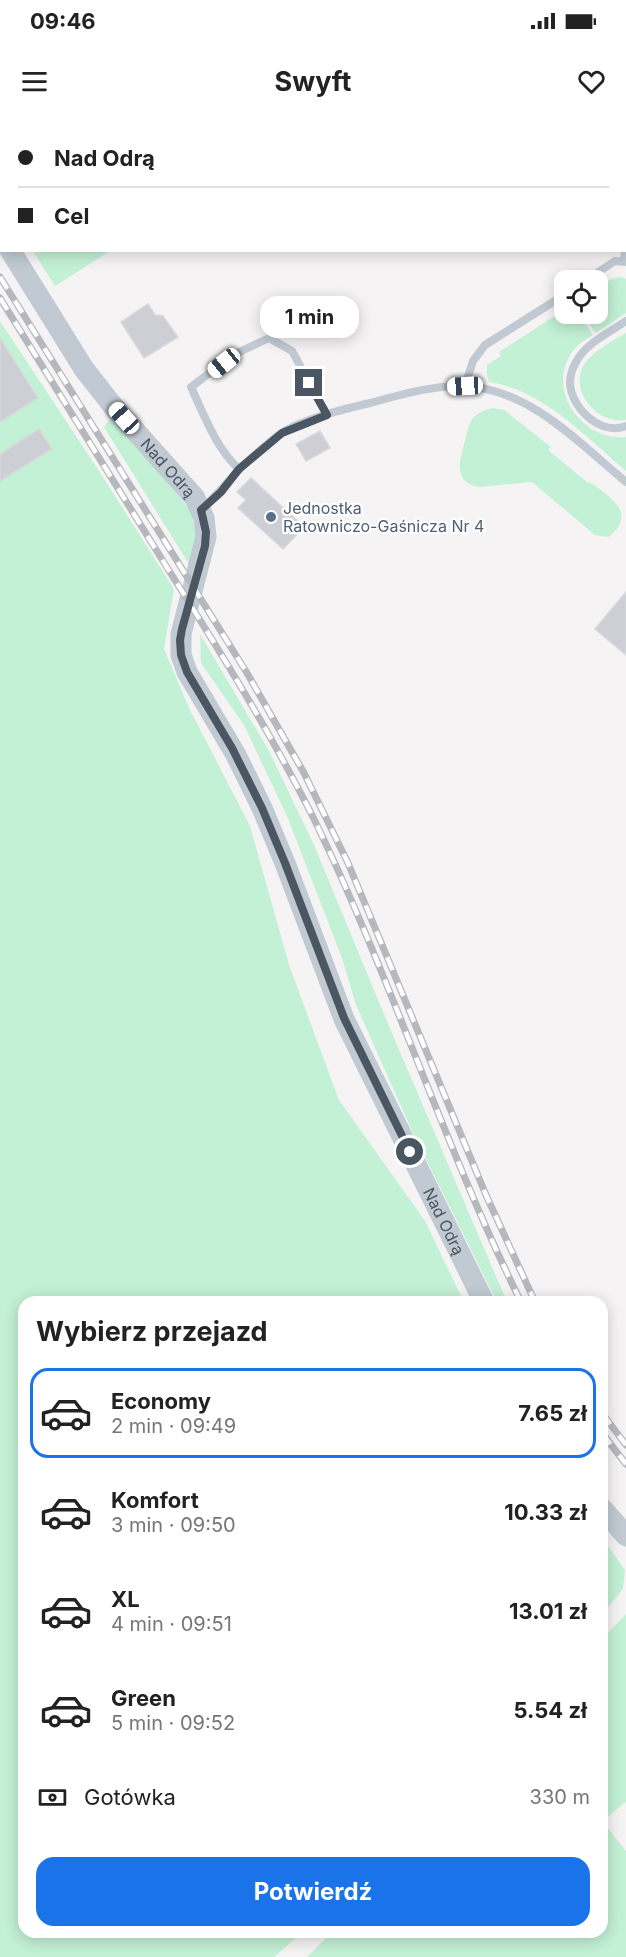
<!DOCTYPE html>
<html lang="pl">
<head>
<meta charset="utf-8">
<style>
  body { margin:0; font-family:Inter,sans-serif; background:#f6f6f6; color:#222; height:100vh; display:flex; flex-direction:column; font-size:22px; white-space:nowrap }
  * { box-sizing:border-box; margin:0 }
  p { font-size:20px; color:#767676 }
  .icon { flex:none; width:33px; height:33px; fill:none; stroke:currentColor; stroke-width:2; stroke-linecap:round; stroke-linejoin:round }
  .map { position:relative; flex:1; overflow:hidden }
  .panel { position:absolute; left:18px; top:1176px; width:590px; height:642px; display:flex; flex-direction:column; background:#fff; border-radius:18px; box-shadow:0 3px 15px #0003 }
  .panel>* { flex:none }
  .guide { position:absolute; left:0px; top:0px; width:627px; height:132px; box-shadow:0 3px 15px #0003; display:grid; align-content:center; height:132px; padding:0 18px; background:#fff }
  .controls { position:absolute; left:554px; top:150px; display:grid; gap:12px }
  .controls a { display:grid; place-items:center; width:54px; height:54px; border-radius:12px; background:#fff; box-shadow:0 3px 15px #0003; font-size:30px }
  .end { position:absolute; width:27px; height:27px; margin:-14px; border:8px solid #4a5661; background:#fff; box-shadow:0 0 0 3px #fff }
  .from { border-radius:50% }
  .bubble { position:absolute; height:42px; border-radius:18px; background:#fff; box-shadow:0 3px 15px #0003; font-size:20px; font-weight:700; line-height:42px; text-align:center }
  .car { position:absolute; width:18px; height:36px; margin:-18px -9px; border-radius:8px; box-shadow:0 0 4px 2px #0007; background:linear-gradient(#fff 24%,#345 0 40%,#fff 0 76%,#345 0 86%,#fff 0) }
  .guide b { display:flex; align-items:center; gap:21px; height:57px; font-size:22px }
  .guide b+b { border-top:2px solid #e0e0e0 }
  .guide i { width:15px; height:15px; background:#222 }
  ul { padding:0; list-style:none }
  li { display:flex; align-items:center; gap:18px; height:90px; margin:0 12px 9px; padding:0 6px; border:3px solid transparent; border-radius:18px }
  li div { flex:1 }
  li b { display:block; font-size:22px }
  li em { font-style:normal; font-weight:700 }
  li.current { border-color:#1a73e8 }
  li>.icon { width:54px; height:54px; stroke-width:1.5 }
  h2 { padding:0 18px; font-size:27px; line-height:72px }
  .pay { display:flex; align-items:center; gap:15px; height:66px; padding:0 18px; font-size:22px }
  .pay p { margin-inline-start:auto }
  .cta { display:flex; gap:12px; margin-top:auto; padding:12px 18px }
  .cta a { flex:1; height:69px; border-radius:18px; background:#1a73e8; color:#fff; font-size:24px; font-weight:700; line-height:69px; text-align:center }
  .status { display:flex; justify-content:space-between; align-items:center; height:42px; padding:0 30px; background:#fff; direction:ltr }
  .status svg { height:16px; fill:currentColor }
  header { display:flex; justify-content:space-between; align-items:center; height:78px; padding:0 18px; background:#fff; font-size:27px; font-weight:700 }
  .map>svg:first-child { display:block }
</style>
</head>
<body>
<div class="status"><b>09:46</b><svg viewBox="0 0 49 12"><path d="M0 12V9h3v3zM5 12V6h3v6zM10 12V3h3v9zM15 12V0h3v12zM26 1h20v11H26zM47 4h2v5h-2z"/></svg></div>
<header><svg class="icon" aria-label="menu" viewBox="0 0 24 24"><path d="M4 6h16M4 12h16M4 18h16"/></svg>Swyft<svg class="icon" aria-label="heart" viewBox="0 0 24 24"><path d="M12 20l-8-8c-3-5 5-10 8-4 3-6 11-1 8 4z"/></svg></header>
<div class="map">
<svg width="626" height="1837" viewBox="0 0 626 1837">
  <rect width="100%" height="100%" fill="#f5f3f3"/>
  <!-- green -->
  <path fill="#c3f1d5" d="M0,0h484l-1,2h-481l-1,79 -1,-3z
    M33,131h77l-55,35z
    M622,157l4,2v34l-30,20 -14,-19h15v-25l14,-10z
    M564,190v4h14l15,21c-10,6 -19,12 -24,22 -21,38 17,85 57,80v34c-40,-34 -83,-81 -137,-89l-2,-7v-10l14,-9 -2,-4z
    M0,201l101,153 73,115 -10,60 25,59 61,118 39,139 50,135 86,121 39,81h-440v630h279l-29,25h-274z
    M626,213v87c-29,5 -59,-30 -41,-57 9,-13 28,-22 41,-30z
    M492,288l12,2 47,37 -3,3 39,32c8,2 14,8 20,13 19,15 19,27 2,42l-14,-2 -63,-53 -53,5c-27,-5 -19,-28 -14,-46 2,-7 3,-16 7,-22 5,-6 13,-9 20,-11z
    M110,299l60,65 22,29 4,23 -7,28 -85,-137z
    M200,514l69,117 45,94 77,186 116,271h-10l-85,-171 -56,-126 -14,-47 -55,-142 -43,-91 -43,-62z
    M602,1418l23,32 -2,19 -21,25z
    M626,1494v188l-24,19 24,30v106h-319l25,-25h270v-293z"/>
  <!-- building -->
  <path fill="#cdcfd5" stroke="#d7d9de" stroke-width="1.5" d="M148,184l7,11 8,1 15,21 -34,21 -23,-36z
    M0,218l38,60 -38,24z
    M39,309l13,20 -52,32v-27z
    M320,311l10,17 -24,13 -10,-17z
    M251,358l53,49 -21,22 -45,-41 8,-8 -9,-8z
    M626,472v63l-31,-26z"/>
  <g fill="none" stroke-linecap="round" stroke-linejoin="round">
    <!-- service -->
    <path stroke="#c1cad2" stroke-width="8" d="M626,123v-5
      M624,140l1,-10
      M586,160l29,-19 11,1
      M626,201c-16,11 -41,23 -50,41 -4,7 -6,15 -6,22 2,25 31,52 56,42
      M465,266l8,-25 12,-16 79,-50
      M239,349c-23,-21 -35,-54 -48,-82l44,-33 34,-16 23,13 35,64
      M201,389c16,-13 24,-25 38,-39 12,-13 27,-25 41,-36 22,-15 64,-25 90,-31 30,-8 63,-18 94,-17 66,3 115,57 162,96"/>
    <!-- tertiary -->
    <g stroke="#c1cad2" stroke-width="21">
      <path d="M0,114l2,3"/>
      <path id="s1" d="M10,130l74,119 29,37 82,92 9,20 2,19 -25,97v21l6,17 49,83 26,53 23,55 59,156 140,283"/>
      <path d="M602,1388l24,28"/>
    </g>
    <!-- rail casing -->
    <g stroke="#b5b8bd" stroke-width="7">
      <path id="rail" d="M0,157l247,396 57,100 44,90 138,332 49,107
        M0,178c56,90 112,181 168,271 51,81 101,161 144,246 78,159 131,329 209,487
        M602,1293l24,32
        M602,1313l24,31"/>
    </g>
    <!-- rail -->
    <use href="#rail" stroke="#fff" stroke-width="4.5" stroke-dasharray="14" stroke-linecap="butt"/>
  </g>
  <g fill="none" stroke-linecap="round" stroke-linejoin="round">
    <!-- route -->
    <path stroke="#4a5661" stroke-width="8" d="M309,263l18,32 -45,18 -43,36 -18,23 -20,18 5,22 -1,14 -23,83 -2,11 1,15 6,17 45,76 30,60 23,55 59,155 66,134"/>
  </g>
  <!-- markers -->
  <circle fill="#5c6f8a" stroke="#fff" stroke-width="2" cx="271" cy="397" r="6"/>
  <g text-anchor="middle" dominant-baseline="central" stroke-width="4.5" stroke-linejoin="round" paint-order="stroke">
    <!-- street labels -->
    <g font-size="16" fill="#4a5661" stroke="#fff">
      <text stroke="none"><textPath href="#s1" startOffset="270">Nad Odrą</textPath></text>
      <text stroke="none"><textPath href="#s1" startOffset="1098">Nad Odrą</textPath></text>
    </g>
    <!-- service labels -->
    <g font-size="16" fill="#4e5e75" stroke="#fff" text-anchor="start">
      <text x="283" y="388">Jednostka<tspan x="283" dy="18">Ratowniczo-Gaśnicza Nr 4</tspan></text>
    </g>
  </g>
</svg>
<div class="controls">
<a><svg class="icon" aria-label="locate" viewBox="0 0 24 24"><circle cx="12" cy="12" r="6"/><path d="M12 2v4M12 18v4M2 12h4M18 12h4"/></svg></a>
</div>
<i class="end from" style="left:410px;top:1032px"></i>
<i class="end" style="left:309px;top:263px"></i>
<div class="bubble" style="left:260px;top:176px;width:99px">1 min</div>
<i class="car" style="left:224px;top:243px;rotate:231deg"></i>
<i class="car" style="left:465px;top:266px;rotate:267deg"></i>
<i class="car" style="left:124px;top:298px;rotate:318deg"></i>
<div class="guide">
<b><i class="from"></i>Nad Odrą</b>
<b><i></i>Cel</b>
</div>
<section class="panel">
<h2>Wybierz przejazd</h2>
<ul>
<li class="current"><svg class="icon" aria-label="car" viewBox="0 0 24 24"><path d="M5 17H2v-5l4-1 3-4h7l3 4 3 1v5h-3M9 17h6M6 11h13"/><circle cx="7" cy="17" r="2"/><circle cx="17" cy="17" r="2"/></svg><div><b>Economy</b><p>2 min · 09:49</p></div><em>7.65 zł</em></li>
<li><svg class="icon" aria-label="car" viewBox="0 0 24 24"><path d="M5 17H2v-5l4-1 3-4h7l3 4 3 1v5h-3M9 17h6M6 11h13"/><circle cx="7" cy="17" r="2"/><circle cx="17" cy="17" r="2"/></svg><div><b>Komfort</b><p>3 min · 09:50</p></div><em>10.33 zł</em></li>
<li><svg class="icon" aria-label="car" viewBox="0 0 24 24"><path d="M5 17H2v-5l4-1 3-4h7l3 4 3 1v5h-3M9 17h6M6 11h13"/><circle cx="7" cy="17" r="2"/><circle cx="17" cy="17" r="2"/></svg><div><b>XL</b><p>4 min · 09:51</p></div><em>13.01 zł</em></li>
<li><svg class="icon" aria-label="car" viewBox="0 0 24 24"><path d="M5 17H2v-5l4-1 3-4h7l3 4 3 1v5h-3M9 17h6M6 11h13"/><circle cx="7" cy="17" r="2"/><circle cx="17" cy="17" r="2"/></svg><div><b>Green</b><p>5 min · 09:52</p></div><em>5.54 zł</em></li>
</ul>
<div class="pay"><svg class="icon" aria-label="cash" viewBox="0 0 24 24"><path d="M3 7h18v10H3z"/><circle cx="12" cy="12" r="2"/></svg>Gotówka<p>330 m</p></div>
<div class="cta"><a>Potwierdź</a></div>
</section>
</div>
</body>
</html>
